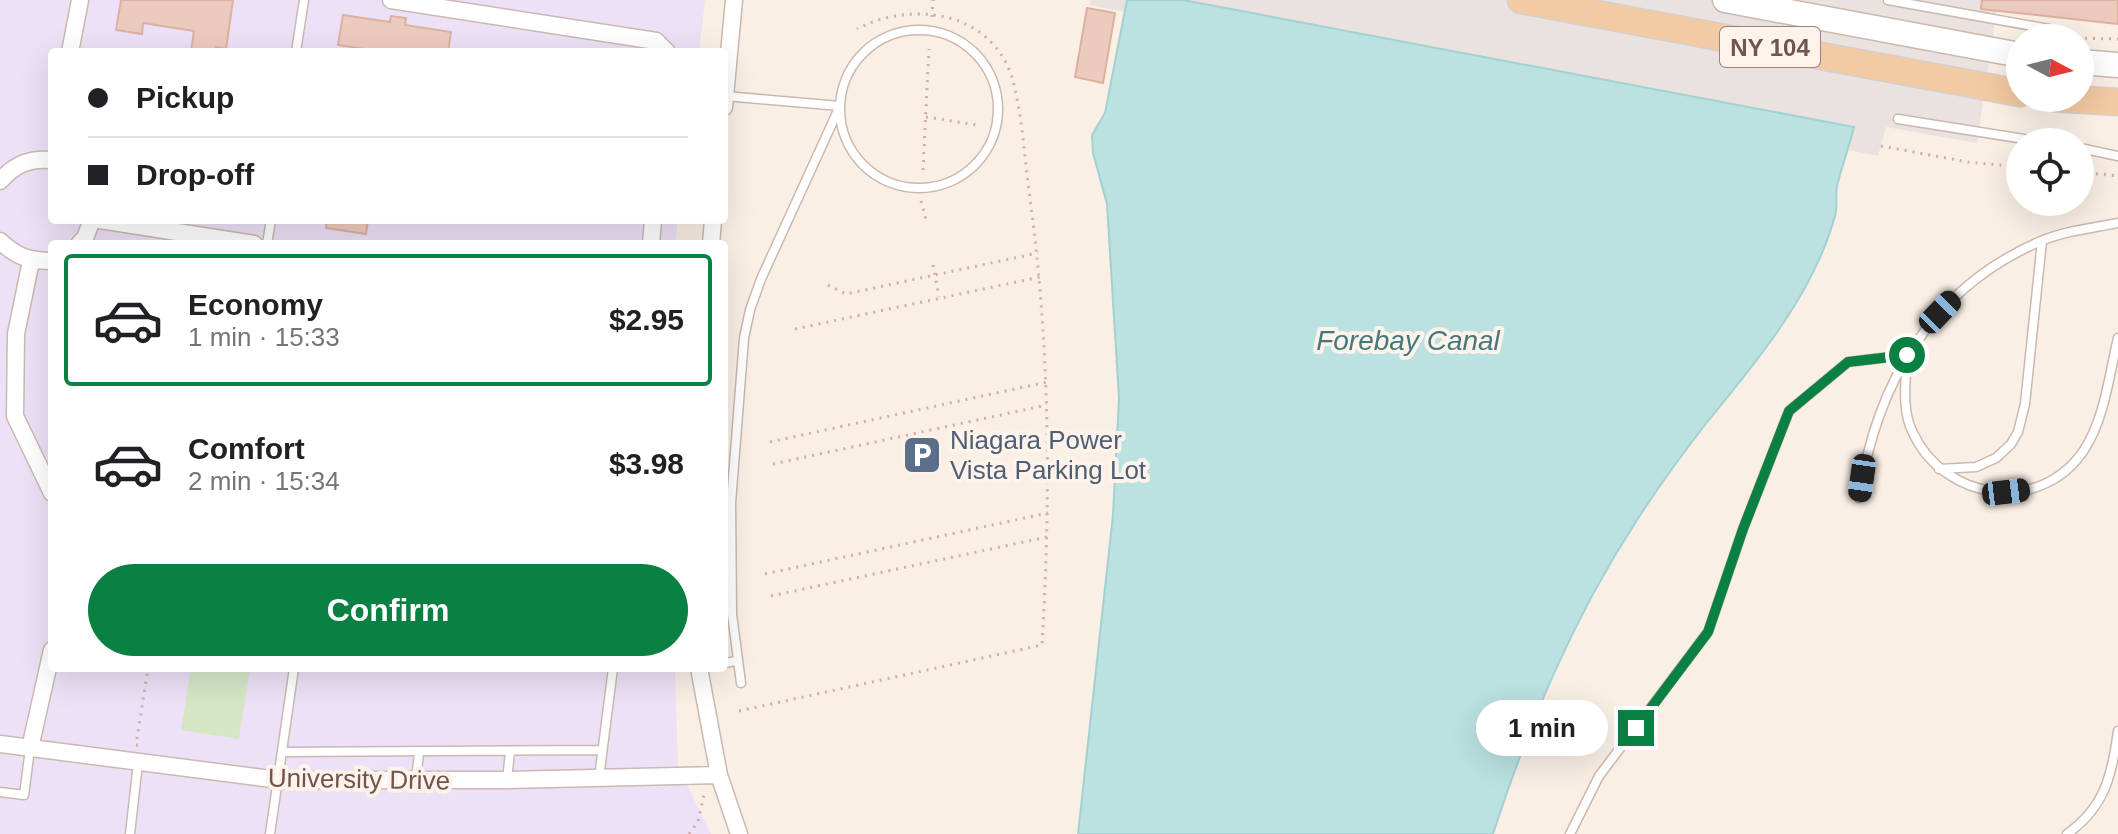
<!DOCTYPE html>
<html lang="en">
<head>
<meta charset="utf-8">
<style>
  body { margin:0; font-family:Helvetica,sans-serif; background:#f2f2f2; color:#202124; height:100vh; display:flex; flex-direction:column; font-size:30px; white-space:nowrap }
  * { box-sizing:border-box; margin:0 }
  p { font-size:26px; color:#757577 }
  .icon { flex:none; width:44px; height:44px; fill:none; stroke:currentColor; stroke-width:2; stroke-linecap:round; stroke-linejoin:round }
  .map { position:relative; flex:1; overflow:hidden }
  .side { position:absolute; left:48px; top:240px; width:680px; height:432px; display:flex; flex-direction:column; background:#fff; border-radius:8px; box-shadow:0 8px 32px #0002 }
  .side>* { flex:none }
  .top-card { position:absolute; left:48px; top:48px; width:680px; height:176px; border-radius:8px; box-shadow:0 8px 32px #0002; display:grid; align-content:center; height:176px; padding:0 40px; background:#fff }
  .needle { width:52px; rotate:97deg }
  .controls { position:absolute; left:2006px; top:24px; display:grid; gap:16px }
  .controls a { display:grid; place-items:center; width:88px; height:88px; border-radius:50%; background:#fff; box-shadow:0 8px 32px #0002; font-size:40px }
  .end { position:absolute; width:36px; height:36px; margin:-18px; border:10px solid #0b8043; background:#fff; box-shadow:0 0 0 4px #fff }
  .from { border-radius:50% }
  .bubble { position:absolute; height:56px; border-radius:28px; background:#fff; box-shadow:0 8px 32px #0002; font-size:26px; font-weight:800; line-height:56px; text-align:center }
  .car { position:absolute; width:24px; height:48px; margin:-24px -12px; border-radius:10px; box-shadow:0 0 6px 2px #0007; background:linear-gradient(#222 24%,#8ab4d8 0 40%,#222 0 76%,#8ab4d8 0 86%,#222 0) }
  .top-card b { display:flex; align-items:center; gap:28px; height:76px; font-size:30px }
  .top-card b+b { border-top:2px solid #e0e0e0 }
  .top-card i { width:20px; height:20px; background:#202124 }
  ul { padding:14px 0 0; list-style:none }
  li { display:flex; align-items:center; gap:24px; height:132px; margin:0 16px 12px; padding:0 24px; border:4px solid transparent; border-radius:8px }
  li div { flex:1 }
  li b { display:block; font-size:30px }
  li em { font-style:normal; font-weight:800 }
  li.current { border-color:#0b8043 }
  li>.icon { width:72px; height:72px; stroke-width:1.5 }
  .action { display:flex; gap:16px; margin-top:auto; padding:16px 40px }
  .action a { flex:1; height:92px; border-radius:48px; background:#0b8043; color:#fff; font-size:32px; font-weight:800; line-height:92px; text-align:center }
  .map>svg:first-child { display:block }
</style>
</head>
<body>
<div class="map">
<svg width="2118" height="834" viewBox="0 0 2118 834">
  <rect width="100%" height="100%" fill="#faefe5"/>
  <!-- industrial -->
  <path fill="#eae2de" d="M1091,0h36l-2,12 -35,-7z
    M1183,0h815l-21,143 -91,-16 -8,29 -29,-6 4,-23z"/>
  <!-- education -->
  <path fill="#ece1f6" d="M0,0h705l-6,52h-647v168h626l-3,24h-623v424h623l3,98 33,68h-711z"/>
  <!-- green -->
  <path fill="#d6e6c5" d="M191,668h59l-11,71 -58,-9z"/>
  <!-- water -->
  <path fill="#bbe1e1" stroke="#a3d1d2" stroke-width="2" d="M1127,0h56l671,127c-5,20 -12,39 -17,59 -2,9 1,20 -2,30 -21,77 -77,144 -127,205 -25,32 -49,65 -71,99 -65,100 -107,201 -144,314h-415l35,-319 6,-117 -12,-194 -14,-51 -1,-18 13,-22z"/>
  <!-- building -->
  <path fill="#eccbbf" stroke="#ddb0a1" stroke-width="2" d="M121,0h112l-7,49 -10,-2 -1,5h-24l3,-21 -51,-8 -1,11 -26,-4z
    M1982,0h136v24l-137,-15z
    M1087,8l28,5 -12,70 -28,-6z
    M343,15l47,7 1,-6 15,2 -1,7 46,7 -3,20h-64l-46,-7z
    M327,220h41l-2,14 -40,-6z"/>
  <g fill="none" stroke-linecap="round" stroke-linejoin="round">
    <!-- lane casing -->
    <g stroke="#ccb8af" stroke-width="11">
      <path id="lane" d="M1888,0l161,29
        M840 109a79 79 0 1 1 158 0a79 79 0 1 1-158 0Z
        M296,52l8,-52
        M725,96l115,10 -79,173 -11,31 -6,28 -13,165 1,111 9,69
        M1898,119l145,23
        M2080,148l38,8
        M267,244l4,-24
        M1939,469l37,-2 20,-9 15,-14 7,-12 7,-28 17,-163
        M1859,498c17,-114 72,-210 182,-257 23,-10 52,-13 77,-18
        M724,663l13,-2
        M283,752l319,-2
        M599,778l14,-110
        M416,780l3,-27
        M507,780l3,-28
        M0,792l24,3 6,-46
        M130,834l8,-71
        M270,834l24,-166
        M1570,834l29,-58 109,-144 35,-103 46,-118 59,-49 59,-7c-1,25 -6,55 6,78 32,68 128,82 171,17 21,-32 25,-75 34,-112
        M2067,834c38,-27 45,-59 51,-103"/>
    </g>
    <!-- street casing -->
    <g stroke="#ccb8af" stroke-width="19">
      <path id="street" d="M391,0l265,41 11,11
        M70,52l10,-52
        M724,107l10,-107
        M0,181c15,-17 30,-23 52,-21
        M100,220l154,24
        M0,241c17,16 29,20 52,20
        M79,244l6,-6 7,-18
        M651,244l2,-24
        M711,244l2,-24
        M31,261l-15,73 -1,82 37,77
        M699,668l20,107 20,59
        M0,744l279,36h228l212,-5
        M30,748l22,-98"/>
    </g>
    <!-- secondary casing -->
    <g stroke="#ceb7ad" stroke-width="27">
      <path id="secondary" d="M1725,0l295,55
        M2080,62l38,3"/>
    </g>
    <!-- primary casing -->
    <g stroke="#d7cfcd" stroke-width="29">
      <path id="primary" d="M1521,0l499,93
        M2055,98l63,4"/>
    </g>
    <!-- path -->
    <path stroke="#d1aea3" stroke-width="3" stroke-dasharray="2 6" stroke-linecap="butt" d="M932,17l1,-17
      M2069,38l49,1
      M926,117l51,8
      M1881,146l87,16 52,5
      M923,170l6,-121
      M2080,172l38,4
      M921,201l5,19
      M933,265l6,32
      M828,285l18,9 192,-41
      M795,329l245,-52
      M770,442l277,-60
      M773,464l274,-59
      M765,574l283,-61
      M771,596l276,-59
      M739,711l303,-66c9,-152 8,-303 -13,-454 -5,-38 -7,-78 -17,-114 -22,-66 -100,-77 -155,-48
      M138,745h-2l12,-77
      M689,834l9,-12 7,-32"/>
    <!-- lane -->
    <use href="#lane" stroke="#fff" stroke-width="8"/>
    <!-- street -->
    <use href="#street" stroke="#fff" stroke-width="16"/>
    <!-- secondary -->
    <use href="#secondary" stroke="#fff" stroke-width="24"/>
    <!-- primary -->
    <use href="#primary" stroke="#f2caa3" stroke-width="26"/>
  </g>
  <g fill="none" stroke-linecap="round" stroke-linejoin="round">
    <!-- route -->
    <path stroke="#0b8043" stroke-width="10" d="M1636,728l72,-96 35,-103 46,-118 59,-49 59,-7"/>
  </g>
  <!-- icons -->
  <defs>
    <g id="parking-square" transform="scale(2)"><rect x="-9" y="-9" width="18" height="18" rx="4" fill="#5c6f8a" stroke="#fdf3ea"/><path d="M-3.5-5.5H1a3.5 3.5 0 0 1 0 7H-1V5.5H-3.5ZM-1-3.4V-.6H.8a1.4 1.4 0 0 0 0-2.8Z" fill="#fff"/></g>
  </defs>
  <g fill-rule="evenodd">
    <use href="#parking-square" x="922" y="455"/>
  </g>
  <g text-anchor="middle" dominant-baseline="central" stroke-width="8" stroke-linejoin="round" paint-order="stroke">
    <!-- shield labels -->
    <rect fill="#fdf3ea" stroke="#9a847c" stroke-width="2" x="1720" y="27" width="100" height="40" rx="6"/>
    <g font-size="24" font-weight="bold" fill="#70544d">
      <text x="1770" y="47">NY 104</text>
    </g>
    <!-- service labels -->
    <g font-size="26" fill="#4e5e75" stroke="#fdf3ea" text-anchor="start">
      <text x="950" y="440">Niagara Power<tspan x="950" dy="30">Vista Parking Lot</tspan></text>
    </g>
    <!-- street labels -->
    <g font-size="26" fill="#70544d" stroke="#fdf3ea">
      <text transform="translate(359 779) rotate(1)">University Drive</text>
    </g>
    <!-- water labels -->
    <g font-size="28" font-style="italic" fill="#46787b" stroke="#fdf3ea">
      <text x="1408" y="340">Forebay Canal</text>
    </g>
  </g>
</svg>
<div class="controls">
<a><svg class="needle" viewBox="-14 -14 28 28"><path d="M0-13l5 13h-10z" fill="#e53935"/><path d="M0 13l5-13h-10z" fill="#757577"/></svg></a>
<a><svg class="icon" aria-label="locate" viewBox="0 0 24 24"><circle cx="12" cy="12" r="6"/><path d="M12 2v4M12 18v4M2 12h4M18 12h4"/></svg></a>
</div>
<i class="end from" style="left:1907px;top:355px"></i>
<i class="end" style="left:1636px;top:728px"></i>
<div class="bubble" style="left:1476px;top:700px;width:132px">1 min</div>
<i class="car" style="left:1940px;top:312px;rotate:44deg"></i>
<i class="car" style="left:1862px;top:478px;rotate:188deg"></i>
<i class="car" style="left:2006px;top:492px;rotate:83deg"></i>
<div class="top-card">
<b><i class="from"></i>Pickup</b>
<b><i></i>Drop-off</b>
</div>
<section class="side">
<ul>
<li class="current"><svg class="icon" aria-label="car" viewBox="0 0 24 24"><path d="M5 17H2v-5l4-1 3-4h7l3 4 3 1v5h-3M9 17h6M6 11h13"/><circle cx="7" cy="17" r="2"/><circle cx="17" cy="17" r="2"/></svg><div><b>Economy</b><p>1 min · 15:33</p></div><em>$2.95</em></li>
<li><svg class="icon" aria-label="car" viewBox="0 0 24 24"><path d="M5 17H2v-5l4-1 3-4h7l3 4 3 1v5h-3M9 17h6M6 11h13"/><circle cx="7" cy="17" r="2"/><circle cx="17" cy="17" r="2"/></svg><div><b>Comfort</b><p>2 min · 15:34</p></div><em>$3.98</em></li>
</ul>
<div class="action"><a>Confirm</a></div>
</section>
</div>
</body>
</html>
